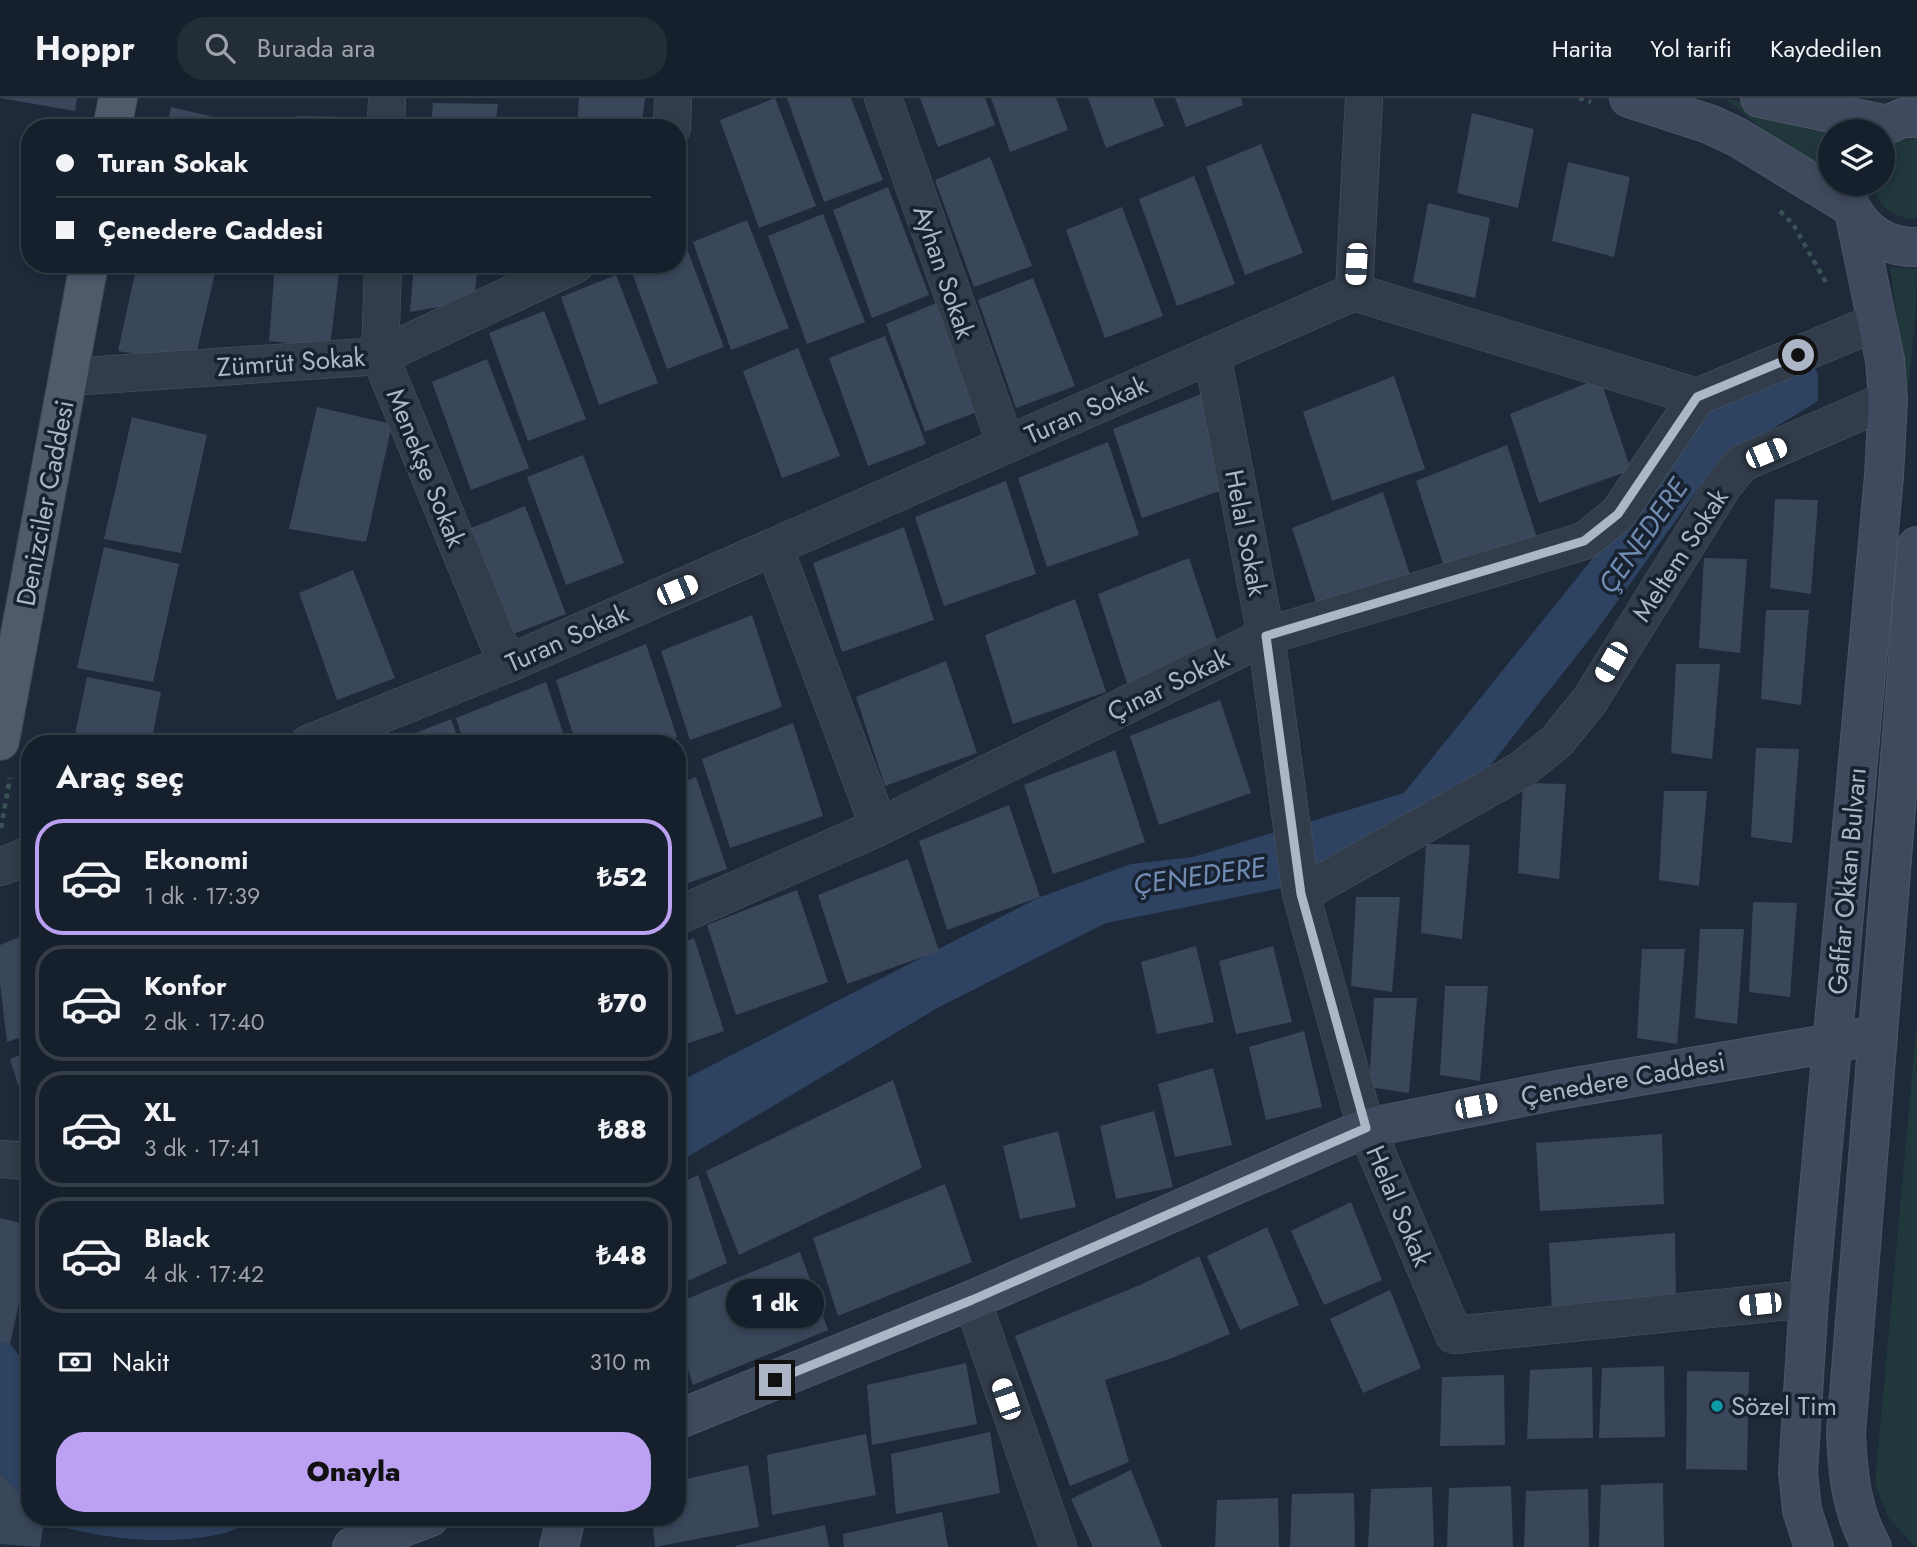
<!DOCTYPE html>
<html lang="tr">
<head>
<meta charset="utf-8">
<style>
  body { margin:0; font-family:Jost,sans-serif; background:#232d38; color:#f1f3f6; height:100vh; display:flex; flex-direction:column; font-size:26px; white-space:nowrap }
  * { box-sizing:border-box; margin:0 }
  p { font-size:23px; color:#9ea3a9 }
  .icon { flex:none; width:38px; height:38px; fill:none; stroke:currentColor; stroke-width:2; stroke-linecap:round; stroke-linejoin:round }
  .map { position:relative; flex:1; overflow:hidden }
  .side { position:absolute; left:21px; top:637px; width:665px; height:791px; display:flex; flex-direction:column; background:#16202c; border-radius:28px; box-shadow:0 4px 10px #0003,0 0 0 2px #353e48 }
  .side>* { flex:none }
  .top-card { position:absolute; left:21px; top:21px; width:665px; height:154px; border-radius:28px; box-shadow:0 4px 10px #0003,0 0 0 2px #353e48; display:grid; align-content:center; height:154px; padding:0 35px; background:#16202c }
  .tools { position:absolute; left:1818px; top:21px; display:grid; gap:14px }
  .tools a { display:grid; place-items:center; width:77px; height:77px; border-radius:50%; background:#16202c; box-shadow:0 4px 10px #0003,0 0 0 2px #353e48; font-size:35px }
  .end { position:absolute; width:32px; height:32px; margin:-16px; border:9px solid #acb6c7; background:#111; box-shadow:0 0 0 4px #111 }
  .from { border-radius:50% }
  .bubble { position:absolute; height:49px; border-radius:24px; background:#16202c; box-shadow:0 4px 10px #0003,0 0 0 2px #353e48; font-size:23px; font-weight:800; line-height:49px; text-align:center }
  .car { position:absolute; width:21px; height:42px; margin:-21px -10px; border-radius:9px; box-shadow:0 0 5px 2px #0007; background:linear-gradient(#fff 24%,#345 0 40%,#fff 0 76%,#345 0 86%,#fff 0) }
  .top-card b { display:flex; align-items:center; gap:24px; height:66px; font-size:26px }
  .top-card b+b { border-top:2px solid #353e48 }
  .top-card i { width:18px; height:18px; background:#f1f3f6 }
  ul { padding:0; list-style:none }
  li { display:flex; align-items:center; gap:21px; height:116px; margin:0 14px 10px; padding:0 21px; border:4px solid #353e48; border-radius:28px }
  li div { flex:1 }
  li b { display:block; font-size:26px }
  li em { font-style:normal; font-weight:800 }
  li.active { border-color:#bca0f2 }
  li>.icon { width:63px; height:63px; stroke-width:1.5 }
  h2 { padding:0 35px; font-size:32px; line-height:84px }
  .pay { display:flex; align-items:center; gap:18px; height:77px; padding:0 35px; font-size:26px }
  .pay p { margin-inline-start:auto }
  .action { display:flex; gap:14px; margin-top:auto; padding:14px 35px }
  .action a { flex:1; height:80px; border-radius:28px; background:#bca0f2; color:#111; font-size:28px; font-weight:800; line-height:80px; text-align:center }
  header { display:flex; align-items:center; gap:42px; box-sizing:border-box; height:98px; padding:0 35px; background:#16202c; border-bottom:2px solid #353e48 }
  header strong { font-size:33px }
  nav { display:flex; gap:38px; margin-inline-start:auto; font-size:24px }
  .search { width:490px; height:63px; background:#232d38; display:flex; align-items:center; gap:18px; box-sizing:border-box; padding:0 24px; border-radius:28px; color:#9ea3a9; font-size:26px }
  .map>svg:first-child { display:block }
</style>
</head>
<body>
<header>
<strong>Hoppr</strong>
<div class="search"><svg class="icon" aria-label="search" viewBox="0 0 24 24"><circle cx="10" cy="10" r="6"/><path d="M15 15l6 6"/></svg>Burada ara</div>
<nav><a>Harita</a><a>Yol tarifi</a><a>Kaydedilen</a></nav>
</header>
<div class="map">
<svg width="1917" height="1449" viewBox="0 0 1917 1449">
  <rect width="100%" height="100%" fill="#1e2a3a"/>
  <!-- green -->
  <path fill="#20373b" d="M1725,0l62,16 43,17 -1,55z
    M1917,40v81h-2c-22,-1 -38,-13 -42,-35h10v-33l14,-10z
    M1890,169l27,2c0,52 -8,104 -12,156l-4,-77z
    M1917,922v527h-2l-27,-30 -13,-34z"/>
  <!-- water -->
  <path fill="#2e4261" d="M1812,263l6,14v26l-101,62 -121,168 -114,145 -190,110 -186,37 -165,83 -264,157v-80l363,-186 91,-33 62,-7 211,-64 218,-271 78,-120z
    M0,1244l10,2 20,26v136l-30,-33z
    M40,1419h213c-7,9 -18,12 -28,16 -59,14 -123,6 -181,-11z"/>
  <!-- building -->
  <path fill="#3a475b" d="M0,0h77l-2,13z
    M579,0h66l-4,30h-64z
    M775,0l41,108 -57,22 -39,-108z
    M787,0h64l32,82 -59,22z
    M920,0h65l10,27 -57,22z
    M991,0h65l12,32 -58,22z
    M1088,0h65l11,28 -58,22z
    M1175,0h66l2,7 -57,22z
    M433,5l65,1 -3,24h-64z
    M171,9l76,18 -1,3h-79z
    M1472,15l62,16 -16,79 -61,-15z
    M296,18l65,1 -1,11h-65z
    M1261,46l42,109 -58,22 -39,-108z
    M990,59l42,109 -58,21 -39,-107z
    M1568,64l62,15 -16,80 -62,-16z
    M1194,78l41,108 -58,22 -38,-107z
    M888,89l41,108 -57,23 -39,-108z
    M1428,105l62,15 -15,80 -62,-16z
    M1122,109l41,109 -58,22 -39,-108z
    M823,116l42,108 -58,22 -39,-108z
    M747,122l42,108 -58,22 -38,-108z
    M683,140l41,109 -57,22 -38,-105h48v-23z
    M137,166h80l-23,100 -76,-13z
    M275,166h65l-10,83 -61,-6z
    M414,166h64l-4,37 -64,11z
    M504,166h58v7z
    M616,177l42,108 -59,22 -38,-108z
    M1033,180l42,108 -59,22 -38,-108z
    M941,203l41,109 -57,22 -39,-108z
    M544,213l42,108 -58,22 -39,-108z
    M885,238l41,108 -58,22 -39,-108z
    M798,250l42,108 -58,22 -39,-107z
    M487,261l42,109 -58,22 -39,-108z
    M1394,278l31,93 -93,32 -29,-89z
    M1600,280l31,92 -92,33 -29,-89z
    M1204,295l30,93 -92,32 -29,-89z
    M317,309l75,17 -26,118 -77,-13z
    M132,319l75,18 -26,118 -77,-14z
    M1108,344l31,93 -92,32 -29,-89z
    M1507,347l30,93 -92,32 -29,-89z
    M583,357l41,108 -58,22 -39,-108z
    M1006,383l30,93 -92,32 -29,-89z
    M1383,394l30,92 -92,33 -29,-89z
    M1775,401l43,1 -7,94 -41,-6z
    M525,408l41,108 -58,22 -39,-107z
    M904,429l30,93 -92,32 -29,-89z
    M104,449l75,17 -26,118 -76,-14z
    M1189,460l31,92 -93,33 -29,-89z
    M1704,460l43,1 -7,94 -41,-5z
    M353,472l42,108 -58,22 -38,-107z
    M1075,501l31,93 -93,32 -28,-89z
    M1766,512h43l-8,95 -40,-6z
    M752,517l30,92 -92,33 -29,-89z
    M646,546l31,93 -20,7h-81l-20,-64z
    M946,563l31,92 -92,33 -29,-89z
    M1676,566h44l-8,95 -41,-6z
    M87,579l74,15 -10,52h-78z
    M546,584l21,62h-103l-8,-26z
    M1220,602l31,93 -92,32 -29,-89z
    M451,621l9,25h-72z
    M793,625l30,93 -93,32 -28,-89z
    M1756,650l43,1 -7,94 -41,-6z
    M1115,652l30,92 -92,32 -29,-89z
    M696,679l31,92 -50,18v-103z
    M1523,685l43,1 -7,95 -41,-6z
    M1664,693h43l-8,95 -40,-6z
    M1009,707l31,92 -93,33 -28,-89z
    M1426,746l44,1 -8,94 -41,-6z
    M908,761l31,92 -92,33 -29,-89z
    M797,792l31,92 -92,33 -29,-90z
    M1356,799h44l-8,95 -41,-6z
    M1753,804l44,1 -7,94 -41,-5z
    M1700,831h44l-7,95 -42,-6z
    M30,835v101l-23,8 -7,-59v-38z
    M694,840l30,93 -47,16v-102z
    M1196,848l18,76 -57,12 -16,-72z
    M1273,848l19,76 -56,12 -17,-73z
    M1642,851h43l-8,95 -40,-6z
    M1445,888h43l-8,95 -40,-6z
    M1374,900h43l-8,95 -40,-6z
    M1304,933l18,76 -56,13 -17,-73z
    M30,953v68h-1l-19,-60z
    M1213,970l19,77 -57,12 -17,-73z
    M893,982l29,88 -183,87 -33,-84z
    M1154,1013l19,76 -57,12 -16,-73z
    M1058,1033l18,76 -56,12 -17,-73z
    M1662,1036l2,70 -124,7 -4,-68z
    M698,1077l29,88 -50,23v-101z
    M945,1086l27,78 -134,54 -25,-78z
    M1351,1104l31,78 -58,25 -33,-74z
    M0,1120l30,7v28l-20,91 -10,-2z
    M1267,1129l32,78 -59,25 -33,-74z
    M1675,1135l1,71 -124,7 -3,-68z
    M800,1154l28,78 -135,55 -16,-50v-32z
    M1199,1158l31,78 -58,24 -67,22 24,82 -59,24 -55,-150 125,-51z
    M1390,1192l31,78 -58,25 -33,-74z
    M966,1265l11,61 -105,21 -5,-60z
    M1664,1268l1,71 -66,1 3,-70z
    M1592,1269l1,71 -66,1 3,-69z
    M1687,1273l62,1 -2,98 -61,-1z
    M1504,1277l1,70 -65,1 2,-69z
    M990,1334l10,61 -104,21 -5,-60z
    M866,1336l10,61 -104,20 -5,-60z
    M748,1367l11,62 -104,20 -3,-30h25v-36z
    M1131,1372l31,77h-69l-22,-48z
    M0,1375l30,33v11h10l4,5 -4,25 -40,-3z
    M1663,1385l1,64h-65l2,-62z
    M1511,1388l2,61h-66l2,-59z
    M1432,1389l2,60h-66l3,-58z
    M1588,1391l1,58h-65l2,-56z
    M1354,1395l1,54h-65l2,-53z
    M1278,1400l1,49h-64l2,-47z
    M942,1414l6,35h-104l-1,-13z
    M825,1427l4,22h-94v-1z"/>
  <g fill="none" stroke-linecap="round" stroke-linejoin="round">
    <!-- street casing -->
    <g stroke="#4d5665" stroke-width="38">
      <path id="street" d="M883,0l123,347
        M386,30l1,-30
        M672,30l1,-30
        M383,166l-3,92 127,308
        M1354,194l10,-194
        M1212,256l54,282 35,258 65,234 88,207 355,-36
        M69,279l311,-21 196,-92
        M774,449l105,280
        M308,646l199,-80 847,-372 343,105 180,-75
        M0,769l30,-12
        M1301,796l220,-124 36,-29 33,-41 133,-214 19,-23 146,-63
        M677,818l202,-89 387,-191 318,-95 34,-27 79,-117
        M0,1061l30,2
        M972,1202l86,247"/>
    </g>
    <!-- secondary casing -->
    <g stroke="#4d5665" stroke-width="40">
      <path id="secondary" d="M1629,0l80,26 28,13 113,69
        M1760,0l123,26
        M1871,33l32,-13h14
        M1850,108c14,27 36,42 67,41
        M677,1322l295,-120 394,-172 192,-38 320,-55
        M352,1449l78,-30
        M559,1449l7,-30
        M1814,1449l-12,-37 -4,-38 11,-173 75,-823 4,-76 -3,-40 -30,-144
        M1872,1449c-21,-37 -24,-72 -26,-114l71,-887"/>
    </g>
    <!-- primary casing -->
    <g stroke="#3c4554" stroke-width="40">
      <path id="primary" d="M112,30l6,-30
        M0,643l89,-477"/>
    </g>
    <!-- path -->
    <path stroke="#3b5355" stroke-width="4.5" stroke-dasharray="5 5" stroke-linecap="butt" d="M1579,0l12,4
      M1780,113l13,13 35,62
      M1,730l9,-50"/>
    <!-- street -->
    <use href="#street" stroke="#323c4a" stroke-width="37"/>
    <!-- secondary -->
    <use href="#secondary" stroke="#404a5e" stroke-width="38"/>
    <!-- primary -->
    <use href="#primary" stroke="#505a6b" stroke-width="38"/>
  </g>
  <g fill="none" stroke-linecap="round" stroke-linejoin="round">
    <!-- route -->
    <path stroke="#acb6c7" stroke-width="9" d="M775,1282l197,-80 394,-172 -65,-234 -35,-258 318,-95 34,-27 79,-117 101,-42"/>
  </g>
  <!-- markers -->
  <circle fill="#0f9aa8" stroke="#18212f" stroke-width="2.5" cx="1717" cy="1308" r="7"/>
  <g text-anchor="middle" dominant-baseline="central" stroke-width="7" stroke-linejoin="round" paint-order="stroke">
    <!-- street labels -->
    <g font-size="26" fill="#acb6c7" stroke="#18212f">
      <text transform="translate(944 174) rotate(71)">Ayhan Sokak</text>
      <text transform="translate(291 264) rotate(-4)">Zümrüt Sokak</text>
      <text transform="translate(1086 312) rotate(-24)">Turan Sokak</text>
      <text transform="translate(426 370) rotate(68)">Menekşe Sokak</text>
      <text transform="translate(45 405) rotate(-79)">Denizciler Caddesi</text>
      <text transform="translate(1246 435) rotate(79)">Helal Sokak</text>
      <text transform="translate(1680 457) rotate(-57)">Meltem Sokak</text>
      <text transform="translate(567 540) rotate(-24)">Turan Sokak</text>
      <text transform="translate(1168 587) rotate(-26)">Çınar Sokak</text>
      <text transform="translate(1847 783) rotate(-85)">Gaffar Okkan Bulvarı</text>
      <text transform="translate(1623 981) rotate(-10)">Çenedere Caddesi</text>
      <text transform="translate(1399 1108) rotate(67)">Helal Sokak</text>
    </g>
    <!-- poi labels -->
    <g font-size="26" fill="#acb6c7" stroke="#18212f" text-anchor="start">
      <text x="1731" y="1308">Sözel Tim</text>
    </g>
    <!-- water labels -->
    <g font-size="28" font-style="italic" fill="#718cb2" stroke="#18212f">
      <text transform="translate(1643 438) rotate(-55)">ÇENEDERE</text>
      <text transform="translate(1199 778) rotate(-8)">ÇENEDERE</text>
    </g>
  </g>
</svg>
<div class="tools">
<a><svg class="icon" aria-label="layers" viewBox="0 0 24 24"><path d="M12 4l9 5-9 5-9-5zM3 14l9 5 9-5"/></svg></a>
</div>
<i class="end from" style="left:1798px;top:257px"></i>
<i class="end" style="left:775px;top:1282px"></i>
<div class="bubble" style="left:726px;top:1181px;width:98px">1 dk</div>
<i class="car" style="left:1356px;top:166px;rotate:183deg"></i>
<i class="car" style="left:1766px;top:355px;rotate:67deg"></i>
<i class="car" style="left:677px;top:492px;rotate:67deg"></i>
<i class="car" style="left:1611px;top:564px;rotate:210deg"></i>
<i class="car" style="left:1476px;top:1008px;rotate:79deg"></i>
<i class="car" style="left:1760px;top:1206px;rotate:264deg"></i>
<i class="car" style="left:1006px;top:1301px;rotate:341deg"></i>
<div class="top-card">
<b><i class="from"></i>Turan Sokak</b>
<b><i></i>Çenedere Caddesi</b>
</div>
<section class="side">
<h2>Araç seç</h2>
<ul>
<li class="active"><svg class="icon" aria-label="car" viewBox="0 0 24 24"><path d="M5 17H2v-5l4-1 3-4h7l3 4 3 1v5h-3M9 17h6M6 11h13"/><circle cx="7" cy="17" r="2"/><circle cx="17" cy="17" r="2"/></svg><div><b>Ekonomi</b><p>1 dk · 17:39</p></div><em>₺52</em></li>
<li><svg class="icon" aria-label="car" viewBox="0 0 24 24"><path d="M5 17H2v-5l4-1 3-4h7l3 4 3 1v5h-3M9 17h6M6 11h13"/><circle cx="7" cy="17" r="2"/><circle cx="17" cy="17" r="2"/></svg><div><b>Konfor</b><p>2 dk · 17:40</p></div><em>₺70</em></li>
<li><svg class="icon" aria-label="car" viewBox="0 0 24 24"><path d="M5 17H2v-5l4-1 3-4h7l3 4 3 1v5h-3M9 17h6M6 11h13"/><circle cx="7" cy="17" r="2"/><circle cx="17" cy="17" r="2"/></svg><div><b>XL</b><p>3 dk · 17:41</p></div><em>₺88</em></li>
<li><svg class="icon" aria-label="car" viewBox="0 0 24 24"><path d="M5 17H2v-5l4-1 3-4h7l3 4 3 1v5h-3M9 17h6M6 11h13"/><circle cx="7" cy="17" r="2"/><circle cx="17" cy="17" r="2"/></svg><div><b>Black</b><p>4 dk · 17:42</p></div><em>₺48</em></li>
</ul>
<div class="pay"><svg class="icon" aria-label="cash" viewBox="0 0 24 24"><path d="M3 7h18v10H3z"/><circle cx="12" cy="12" r="2"/></svg>Nakit<p>310 m</p></div>
<div class="action"><a>Onayla</a></div>
</section>
</div>
</body>
</html>
